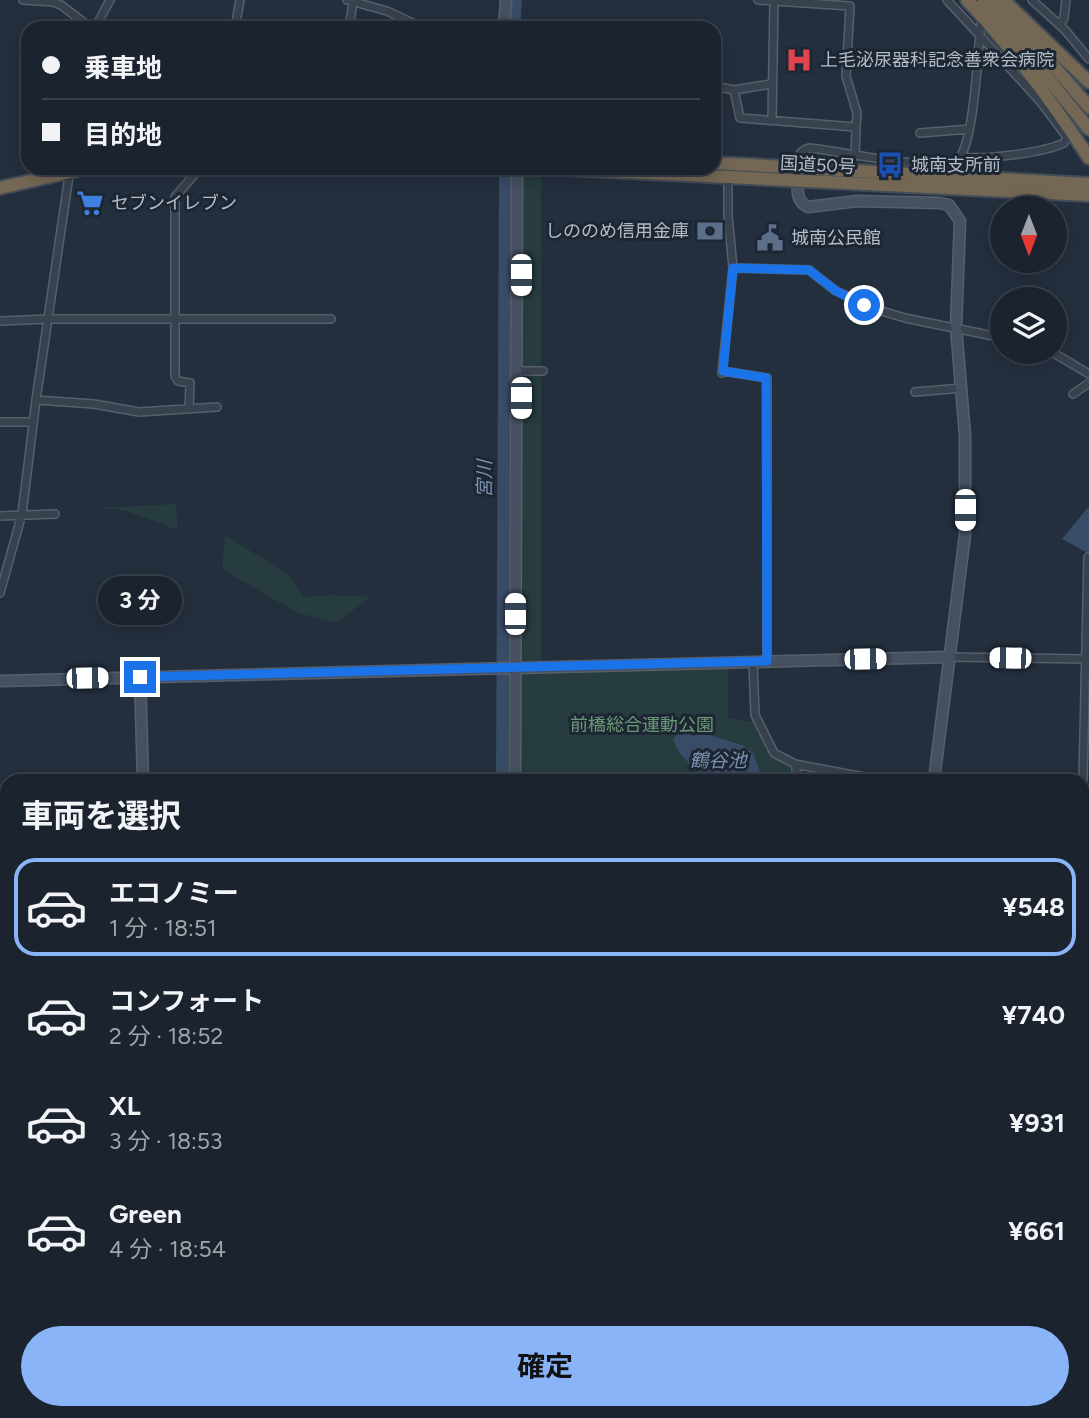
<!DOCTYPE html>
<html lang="ja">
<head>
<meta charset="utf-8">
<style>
  body { margin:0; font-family:Figtree,"Noto Sans JP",sans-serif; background:#282f3a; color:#f1f3f6; height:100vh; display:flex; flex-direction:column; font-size:26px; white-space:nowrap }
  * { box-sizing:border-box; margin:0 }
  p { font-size:23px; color:#a0a4aa }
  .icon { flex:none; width:38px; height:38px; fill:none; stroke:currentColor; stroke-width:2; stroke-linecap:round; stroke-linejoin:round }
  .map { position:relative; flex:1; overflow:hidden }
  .sheet { position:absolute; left:0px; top:774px; width:1090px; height:646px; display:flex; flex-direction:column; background:#1b232e; border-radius:21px 21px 0 0; box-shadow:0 4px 18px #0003,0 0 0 2px #39404a }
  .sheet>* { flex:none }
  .banner { position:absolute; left:21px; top:21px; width:700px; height:154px; border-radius:21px; box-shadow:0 4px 18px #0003,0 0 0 2px #39404a; display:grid; align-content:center; height:154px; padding:0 21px; background:#1b232e }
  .needle { width:46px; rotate:180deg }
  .controls { position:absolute; left:990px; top:196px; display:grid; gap:14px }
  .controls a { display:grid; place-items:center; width:77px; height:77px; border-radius:50%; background:#1b232e; box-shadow:0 4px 18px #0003,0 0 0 2px #39404a; font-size:35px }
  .end { position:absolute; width:32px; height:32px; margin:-16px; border:9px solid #1a73e8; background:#fff; box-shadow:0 0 0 4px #fff }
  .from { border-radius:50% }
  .bubble { position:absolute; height:49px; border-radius:24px; background:#1b232e; box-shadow:0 4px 18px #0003,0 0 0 2px #39404a; font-size:23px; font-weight:700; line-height:49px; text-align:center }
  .car { position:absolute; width:21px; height:42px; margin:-21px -10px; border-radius:9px; box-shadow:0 0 5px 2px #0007; background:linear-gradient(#fff 24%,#345 0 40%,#fff 0 76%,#345 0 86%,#fff 0) }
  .banner b { display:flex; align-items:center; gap:24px; height:66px; font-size:26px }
  .banner b+b { border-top:2px solid #39404a }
  .banner i { width:18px; height:18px; background:#f1f3f6 }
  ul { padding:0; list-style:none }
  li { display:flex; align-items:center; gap:21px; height:98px; margin:0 14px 10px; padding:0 7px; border:4px solid transparent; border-radius:21px }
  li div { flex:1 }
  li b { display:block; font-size:26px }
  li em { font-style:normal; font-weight:700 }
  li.selected { border-color:#8ab4f8 }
  li>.icon { width:63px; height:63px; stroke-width:1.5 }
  h2 { padding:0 21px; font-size:32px; line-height:84px }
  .cta { display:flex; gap:14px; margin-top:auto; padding:14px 21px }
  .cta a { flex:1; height:80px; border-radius:42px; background:#8ab4f8; color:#111; font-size:28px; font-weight:700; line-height:80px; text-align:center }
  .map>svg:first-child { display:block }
</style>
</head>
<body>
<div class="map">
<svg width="1089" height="1418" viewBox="0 0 1089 1418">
  <rect width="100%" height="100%" fill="#242f3e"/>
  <!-- green -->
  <path fill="#263c3f" d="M508,176l33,1v494l187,-3v50l21,4 5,-3 18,36 18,10 5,15h-288z
    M176,504l2,26 -54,-20 -26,-2z
    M225,535l64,40 15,22 26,-2 41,2 -36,26 -39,-11 -74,-43z"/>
  <!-- water -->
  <path fill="#394c67" d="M1089,506v46h-3l-24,-13z
    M690,729l52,16 11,8 10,27h-58c-12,-20 -24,-16 -32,-42l11,-8z"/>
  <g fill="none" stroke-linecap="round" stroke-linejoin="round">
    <!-- stream -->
    <path stroke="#394c67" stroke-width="2" d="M0,1242h7"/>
    <!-- river -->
    <path stroke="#394c67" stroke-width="12" d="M514,28l2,-28
      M502,780l3,-603
      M328,1412v6"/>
    <!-- street casing -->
    <g stroke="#565f6c" stroke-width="10">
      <path id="street" d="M23,0l30,2 8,3 30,23
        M347,0l40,11 36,17
        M758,0l92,6 -4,70 11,37 -1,14 -116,-9 -6,-28 37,-6
        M947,0l93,101 27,36 -3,6c-22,10 -79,17 -104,14
        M1032,0l33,30 24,29
        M1060,25l4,-7 2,-18
        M95,28l15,-28
        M235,28l5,-28
        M349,28l4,-26
        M922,58l55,5
        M714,86l20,4
        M772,121l2,-120
        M920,133l49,-4
        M855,156l1,-29
        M796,167c1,-10 3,-16 13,-19 24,1 140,29 152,8 14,-26 16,-100 20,-132
        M733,268l76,2 27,21 49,21 20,6 98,20
        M0,321l49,-2h282
        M1052,352l37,22
        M515,371h28
        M723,371l44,7v283
        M722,373l11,-105 -5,-53v-37
        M915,392l47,-4
        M1073,394l16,-11
        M36,400l58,4 45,8 78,-5
        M189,409l1,-26 -12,-2 -3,-5v-179l25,-29
        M0,422h33
        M0,516l55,-2
        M0,593l22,-79 14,-114 34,-231
        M949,657l139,2
        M753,662l2,53 19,38 21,11 85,16
        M795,764l3,16
        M1083,780l5,-223
        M0,1041h7
        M1083,1087h6
        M1083,1185l6,5
        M1083,1278l6,1
        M1083,1346l6,-26
        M0,1376h7
        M1083,1399l6,3
        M264,1412v6
        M577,1412v6
        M844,1412v6
        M999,1412l6,6
        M671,1418v-6"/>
    </g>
    <!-- secondary casing -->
    <g stroke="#565f6c" stroke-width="13">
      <path id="secondary" d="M504,28l2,-28
        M798,181c-1,11 -1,21 10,26l49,-6 83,2 9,2 11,16 -4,106 9,108v100l-31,245
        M140,677l3,103
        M0,681l949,-24
        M515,780l2,-612
        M322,1412v6
        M495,1412v6
        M945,1418v-6"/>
    </g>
    <!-- highway casing -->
    <g stroke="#434c59" stroke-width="16">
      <path id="highway" d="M967,0c46,48 86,103 122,158
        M989,0l49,48 51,59
        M1003,0l86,82
        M982,5l55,60 52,64
        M714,163l375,21
        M546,168l543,27
        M0,188l87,-20"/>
    </g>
    <!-- street -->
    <use href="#street" stroke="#38414e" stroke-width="7"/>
    <!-- secondary -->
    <use href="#secondary" stroke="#465061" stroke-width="10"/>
    <!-- highway -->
    <use href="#highway" stroke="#746855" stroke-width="12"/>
  </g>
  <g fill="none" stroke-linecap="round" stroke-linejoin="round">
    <!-- route -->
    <path stroke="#1a73e8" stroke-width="9" d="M140,677l627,-16 -1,-283 -43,-7 10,-103 76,2 27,21 28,14"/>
  </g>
  <!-- icons -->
  <defs>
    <g id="hospital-bare" transform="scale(2.1)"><path d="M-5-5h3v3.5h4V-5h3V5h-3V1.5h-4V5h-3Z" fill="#e0444e" stroke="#1d2633" stroke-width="2.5" paint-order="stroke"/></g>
    <g id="bus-bare" transform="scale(2.1)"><path d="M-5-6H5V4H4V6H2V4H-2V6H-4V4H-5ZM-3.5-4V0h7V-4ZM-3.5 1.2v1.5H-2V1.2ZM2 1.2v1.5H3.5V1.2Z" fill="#1a4fb4" stroke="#1d2633" stroke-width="2.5" paint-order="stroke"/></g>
    <g id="supermarket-bare" transform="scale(2.1)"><path d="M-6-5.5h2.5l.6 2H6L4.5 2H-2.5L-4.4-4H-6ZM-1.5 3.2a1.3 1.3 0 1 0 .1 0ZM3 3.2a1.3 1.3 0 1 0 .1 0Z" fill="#3f7fe0" stroke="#1d2633" stroke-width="2.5" paint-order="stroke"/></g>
    <g id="bank-bare" transform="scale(2.1)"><path d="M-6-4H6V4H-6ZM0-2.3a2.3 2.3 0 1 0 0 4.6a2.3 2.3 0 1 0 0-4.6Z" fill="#5c6f8a" stroke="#1d2633" stroke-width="2.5" paint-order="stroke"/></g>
    <g id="civic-bare" transform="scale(2.1)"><path d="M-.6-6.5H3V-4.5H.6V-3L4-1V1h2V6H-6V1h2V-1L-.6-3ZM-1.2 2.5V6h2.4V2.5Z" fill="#5c6f8a" stroke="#1d2633" stroke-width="2.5" paint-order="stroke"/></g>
  </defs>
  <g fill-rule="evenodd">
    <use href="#hospital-bare" x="799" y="60"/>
    <use href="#bus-bare" x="890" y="165"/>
    <use href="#supermarket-bare" x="90" y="203"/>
    <use href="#bank-bare" x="710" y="231"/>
    <use href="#civic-bare" x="770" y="238"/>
  </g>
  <g text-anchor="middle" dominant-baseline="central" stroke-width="6" stroke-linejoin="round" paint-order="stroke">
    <!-- poi labels -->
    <g font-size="18" fill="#b4bcc9" stroke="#1d2633" text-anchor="start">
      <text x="820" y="60">上毛泌尿器科記念善衆会病院</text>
      <text x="911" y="165">城南支所前</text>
      <text x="111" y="203">セブンイレブン</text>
      <text x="689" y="231" text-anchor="end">しののめ信用金庫</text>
      <text x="791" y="238">城南公民館</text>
    </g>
    <!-- street labels -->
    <g font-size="18" fill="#b4bcc9" stroke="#1d2633">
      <text transform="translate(818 165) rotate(3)">国道50号</text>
    </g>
    <!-- park labels -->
    <g font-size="18" fill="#6b9a76" stroke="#1d2633">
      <text x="642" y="725">前橋総合運動公園</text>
    </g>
    <!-- water labels -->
    <g font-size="19" font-style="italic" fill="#7c92b1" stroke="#1d2633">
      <text transform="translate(484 479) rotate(-90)">宮川</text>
      <text x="718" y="760">鶴谷池</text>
    </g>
  </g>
</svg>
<div class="controls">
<a><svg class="needle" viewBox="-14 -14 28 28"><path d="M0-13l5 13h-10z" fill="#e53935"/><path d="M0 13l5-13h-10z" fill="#a0a4aa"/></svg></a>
<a><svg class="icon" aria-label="layers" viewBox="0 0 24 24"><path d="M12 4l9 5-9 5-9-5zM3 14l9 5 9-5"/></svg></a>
</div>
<i class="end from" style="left:864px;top:305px"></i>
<i class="end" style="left:140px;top:677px"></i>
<div class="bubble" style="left:98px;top:576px;width:84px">3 分</div>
<i class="car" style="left:521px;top:275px;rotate:180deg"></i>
<i class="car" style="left:521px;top:398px;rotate:180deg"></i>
<i class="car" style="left:965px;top:510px;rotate:180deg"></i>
<i class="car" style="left:515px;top:614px;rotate:0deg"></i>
<i class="car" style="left:1010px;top:658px;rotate:271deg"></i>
<i class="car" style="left:865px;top:659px;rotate:89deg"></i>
<i class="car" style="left:87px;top:678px;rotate:89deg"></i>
<div class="banner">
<b><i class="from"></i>乗車地</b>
<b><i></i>目的地</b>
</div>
<section class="sheet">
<h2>車両を選択</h2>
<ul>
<li class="selected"><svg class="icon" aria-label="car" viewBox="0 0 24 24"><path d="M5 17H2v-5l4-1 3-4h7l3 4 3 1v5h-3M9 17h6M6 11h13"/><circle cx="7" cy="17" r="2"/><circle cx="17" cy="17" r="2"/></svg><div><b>エコノミー</b><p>1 分 · 18:51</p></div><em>¥548</em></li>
<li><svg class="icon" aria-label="car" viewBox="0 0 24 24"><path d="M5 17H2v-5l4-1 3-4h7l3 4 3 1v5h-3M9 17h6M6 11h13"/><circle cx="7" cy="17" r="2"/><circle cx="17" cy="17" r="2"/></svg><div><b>コンフォート</b><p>2 分 · 18:52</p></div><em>¥740</em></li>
<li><svg class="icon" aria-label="car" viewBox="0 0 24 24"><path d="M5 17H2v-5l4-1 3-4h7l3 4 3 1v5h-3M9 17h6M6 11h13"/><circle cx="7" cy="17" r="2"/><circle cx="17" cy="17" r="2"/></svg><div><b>XL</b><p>3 分 · 18:53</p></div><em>¥931</em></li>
<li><svg class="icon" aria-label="car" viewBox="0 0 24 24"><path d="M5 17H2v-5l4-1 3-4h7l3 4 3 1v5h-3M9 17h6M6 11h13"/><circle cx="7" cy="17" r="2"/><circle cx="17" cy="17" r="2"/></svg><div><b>Green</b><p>4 分 · 18:54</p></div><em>¥661</em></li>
</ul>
<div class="cta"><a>確定</a></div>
</section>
</div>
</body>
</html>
